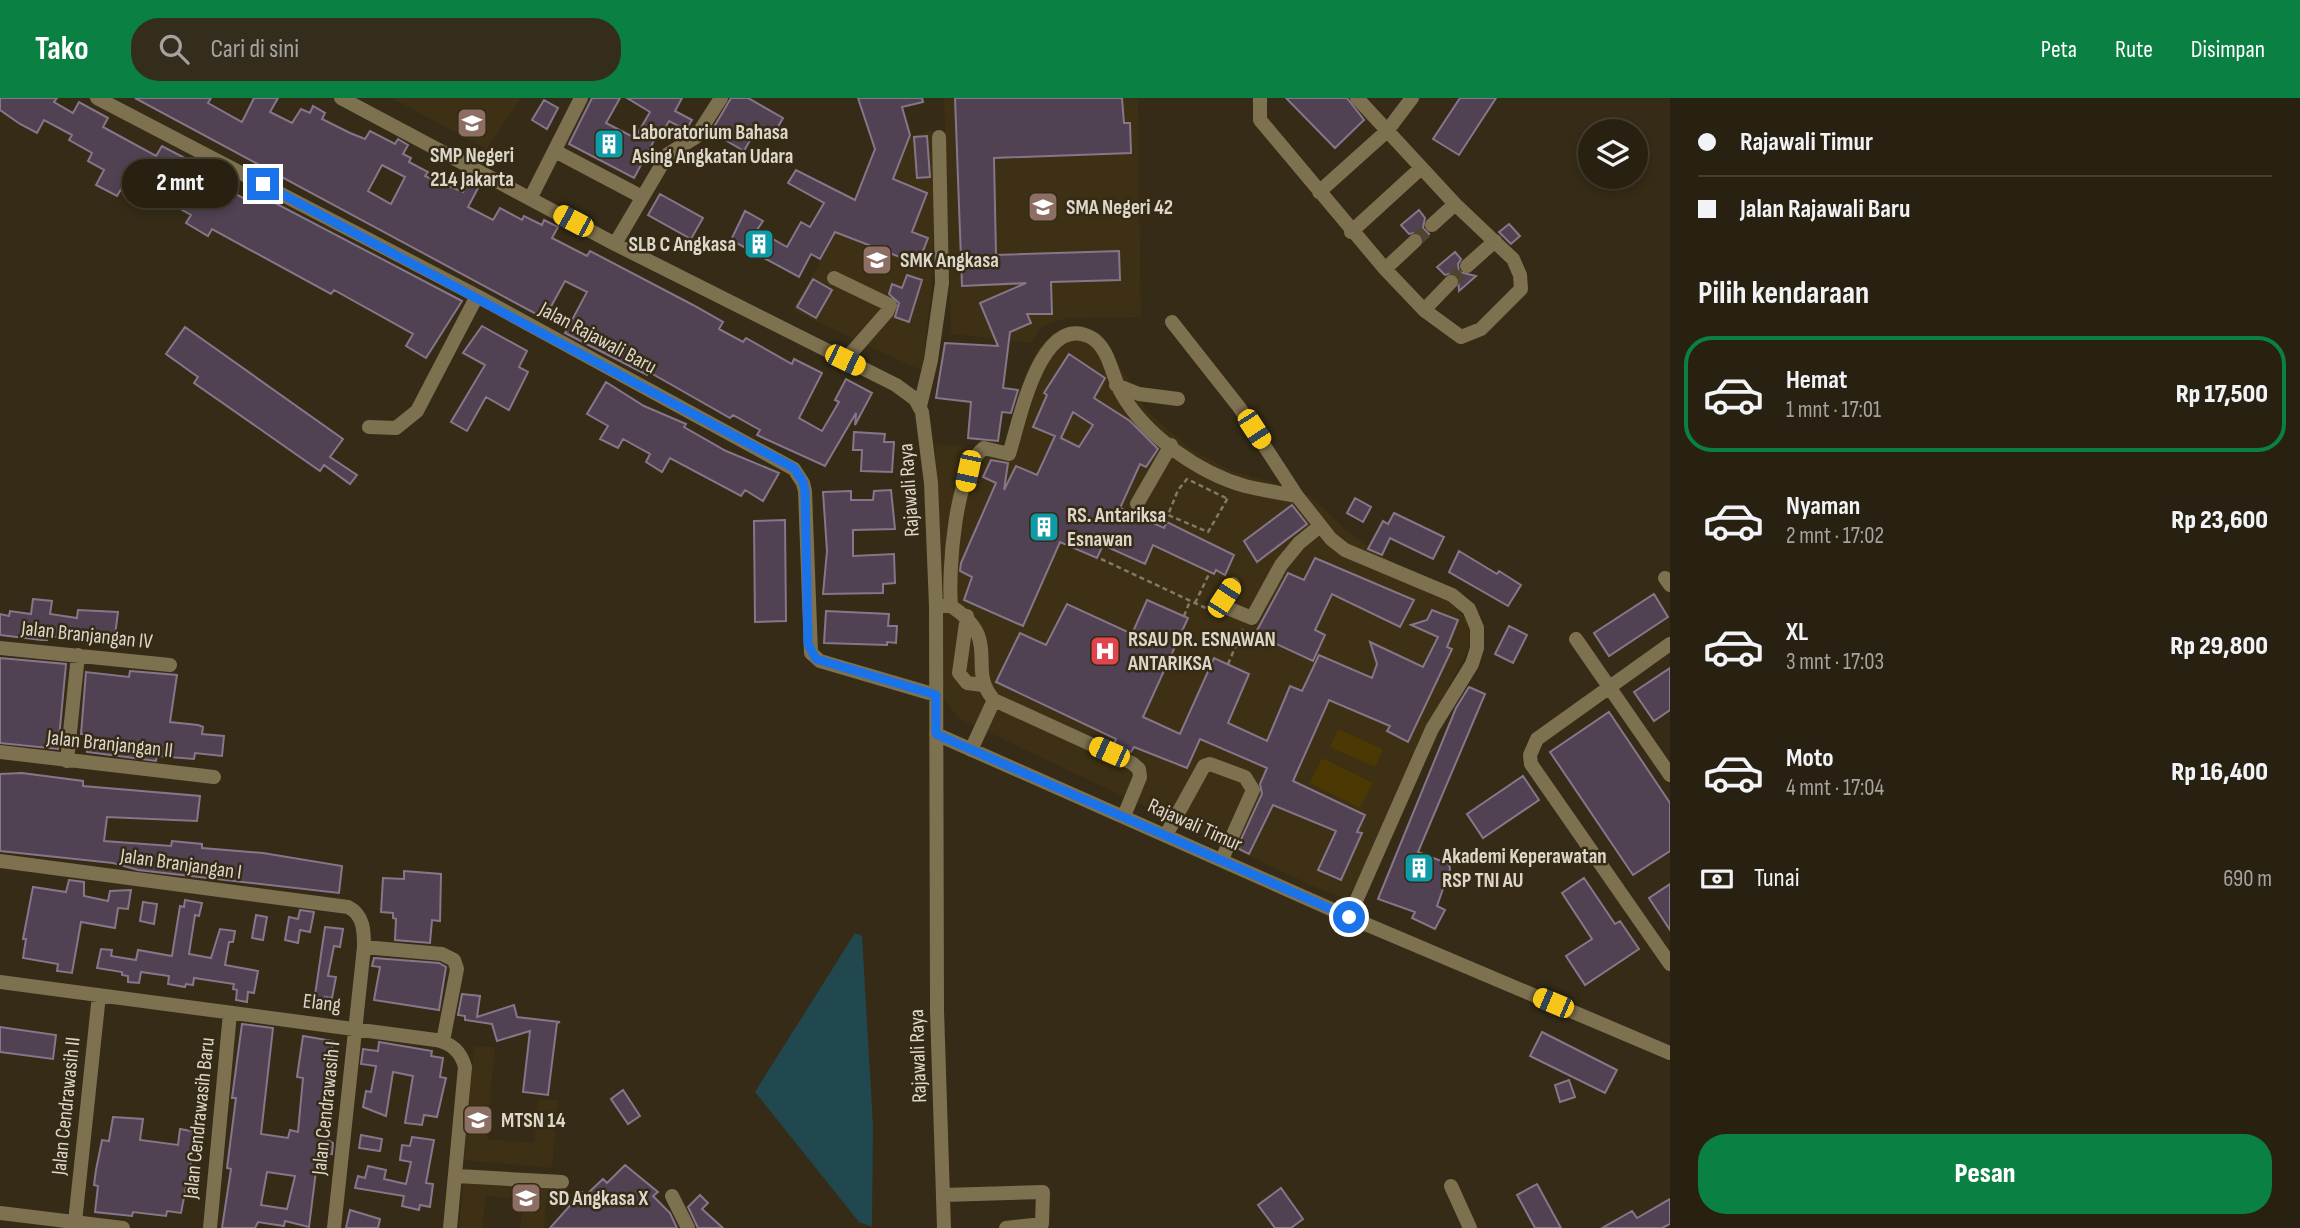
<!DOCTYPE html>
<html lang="id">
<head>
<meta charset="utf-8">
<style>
  body { margin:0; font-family:"Sofia Sans Condensed",sans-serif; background:#342d1e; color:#f1f3f6; height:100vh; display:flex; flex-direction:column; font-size:26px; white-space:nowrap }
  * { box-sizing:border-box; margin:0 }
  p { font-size:23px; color:#a5a39f }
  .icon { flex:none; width:38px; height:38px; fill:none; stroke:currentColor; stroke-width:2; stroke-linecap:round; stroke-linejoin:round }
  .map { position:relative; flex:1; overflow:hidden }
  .details { display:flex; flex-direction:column; background:#282010; width:630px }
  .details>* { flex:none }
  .banner { display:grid; align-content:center; height:154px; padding:0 28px; background:#282010 }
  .fabs { position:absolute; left:1578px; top:21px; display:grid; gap:14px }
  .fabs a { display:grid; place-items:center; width:70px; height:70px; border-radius:50%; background:#282010; box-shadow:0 4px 10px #0003,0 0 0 2px #443e30; font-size:35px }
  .end { position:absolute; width:32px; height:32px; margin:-16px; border:9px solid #1a73e8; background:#fff; box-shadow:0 0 0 4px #fff }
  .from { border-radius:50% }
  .bubble { position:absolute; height:49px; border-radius:24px; background:#282010; box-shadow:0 4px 10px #0003,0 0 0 2px #443e30; font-size:23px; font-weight:800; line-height:49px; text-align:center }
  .car { position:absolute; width:21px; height:42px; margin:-21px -10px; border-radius:9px; box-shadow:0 0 5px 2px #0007; background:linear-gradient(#f5c518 24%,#345 0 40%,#f5c518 0 76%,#345 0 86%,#f5c518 0) }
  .banner b { display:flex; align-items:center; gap:24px; height:66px; font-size:26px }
  .banner b+b { border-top:2px solid #443e30 }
  .banner i { width:18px; height:18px; background:#f1f3f6 }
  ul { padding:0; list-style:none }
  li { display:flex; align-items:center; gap:21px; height:116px; margin:0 14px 10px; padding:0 14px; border:4px solid transparent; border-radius:28px }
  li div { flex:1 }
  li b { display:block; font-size:26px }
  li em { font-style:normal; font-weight:800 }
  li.on { border-color:#0b8043 }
  li>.icon { width:63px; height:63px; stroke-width:1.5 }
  h2 { padding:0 28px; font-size:32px; line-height:84px }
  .pay { display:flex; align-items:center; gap:18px; height:77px; padding:0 28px; font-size:26px }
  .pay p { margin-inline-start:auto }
  .action { display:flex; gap:14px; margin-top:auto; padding:14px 28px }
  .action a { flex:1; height:80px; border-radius:28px; background:#0b8043; color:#fff; font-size:28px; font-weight:800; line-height:80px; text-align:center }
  header { display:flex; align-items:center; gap:42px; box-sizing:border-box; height:98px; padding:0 35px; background:#0b8043; color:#fff }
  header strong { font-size:33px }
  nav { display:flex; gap:38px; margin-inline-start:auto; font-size:24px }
  .search { width:490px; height:63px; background:#342d1e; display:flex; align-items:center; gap:18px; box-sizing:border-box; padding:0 24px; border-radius:28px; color:#a5a39f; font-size:26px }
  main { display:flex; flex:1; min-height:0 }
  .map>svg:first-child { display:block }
</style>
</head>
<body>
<header>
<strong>Tako</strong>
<div class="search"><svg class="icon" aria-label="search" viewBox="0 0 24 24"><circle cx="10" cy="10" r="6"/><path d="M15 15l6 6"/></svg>Cari di sini</div>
<nav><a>Peta</a><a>Rute</a><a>Disimpan</a></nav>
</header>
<main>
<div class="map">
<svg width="1670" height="1130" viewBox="0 0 1670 1130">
  <rect width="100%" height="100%" fill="#352b16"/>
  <!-- built -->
  <path fill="#3d3014" d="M391,0h130l-34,51z
    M944,0h194l3,219 -75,1 -25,9 -10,16 -80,-9z
    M933,32l2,62 -3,94 -10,85 -130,-61 44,-77 4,1 35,-88z
    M1076,229l24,6 46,77 42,37 43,24 66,18 17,10 35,34 105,70 15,22 2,19 -61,117 -48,114 -16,24 -38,-15 -350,-166 -17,-23 -1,-162 -5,-89 67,5 15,-33 8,-41 12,-25 16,-17z
    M474,948l21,1 -8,92 47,4 4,-44 20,1 -6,68 -88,-8z
    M465,1070l84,8 -5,52h-24l3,-29 -37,-3 -4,32h-23z"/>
  <!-- green -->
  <path fill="#4c3803" d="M1338,631l45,20 -8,18 -45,-20z
    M1322,660l51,25 -13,25 -50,-25z"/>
  <!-- water -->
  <path fill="#21484f" d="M855,835l7,3 11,190 -1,101 -13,-5 -104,-130z"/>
  <!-- building -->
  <path fill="#504153" stroke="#87768a" stroke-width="2" fill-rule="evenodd" d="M0,0h57l-3,4 19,11 6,-11 29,16 -5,9 53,29 6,-10 74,39 -4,7 20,11 6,-9 204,107 -36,57 -20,-12 7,-12 -79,-44 -3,4 -119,-65 -4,7 -22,-13 5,-8 -64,-36 -10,17 -21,-11 8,-15 -16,-9 4,-8 -23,-13 3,-5 -28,-15 -7,13 -17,-9 -20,-14z
    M135,0h76l-3,5 34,19 12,-24h24l-8,14 22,11 9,-14 9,4 3,-7 12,7 -3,6 28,14 15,6 5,-8 25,13 3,-5 10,6 -5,9 8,4 -2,4 19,10 -3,4 38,16 5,-10 10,6 -10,19 25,13 7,-12 22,12 2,-4 18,9 2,-5 14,7 -6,11 35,18 3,-5 103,54 30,17 -4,7 24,13 3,-4 46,26 2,-5 28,14 -23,45 23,13 17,-29 -4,-2 11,-21 26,14 -17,32 1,-12 -31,53 -68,-31 3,-5 -27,-15 -3,3 -81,-46 -2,3 -82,-42 22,-41 -22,-11 -17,31 -5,-3 -3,7zM382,67l23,12 -14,27 -23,-13z
    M592,0h28l-14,25 29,15 15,-26 -23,-14h55l-7,13 17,9 -6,10 -17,-9 -9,16 -3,-2 -23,43 -65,-34z
    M731,0h17l35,20 -11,19 -15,-9 -13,23 -33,-19z
    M858,0h64l1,4 -21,5 8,28 -17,44 34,14 -15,39 16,6 -10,26 -83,-32 -15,27 -9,-5 -12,23 -68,-37 14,-29 18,10 -6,9 30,17 14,-25 9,5 14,-24 -36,-20 8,-13 59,30 20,-51z
    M955,0h167l2,25h6l1,30 -137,5 2,97 123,-4 1,29 -69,2 1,32h-25l4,9 -21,9 -7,56 15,2 -7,23 -9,-1 -4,29 -30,-3 3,-36 -35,-4 9,-55 53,3 -18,-43 46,-20 -64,3z
    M1286,0h61l17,22 -29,28z
    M1460,0h36l-37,57 -26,-16z
    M544,2l14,8 -11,21 -15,-9z
    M927,38l3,41 -13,1 -3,-41z
    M660,96l43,24 -12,21 -43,-24z
    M1419,112l6,8 -2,10 6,6 -5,5 -6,-7 -9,2 -8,-9z
    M1509,126l11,12 -9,8 -12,-12z
    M1455,154l6,7 -3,5 1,8 17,4 -17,15 -1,-15 -5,-3 -8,2 -8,-8z
    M907,177l15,5 -13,42 -14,-5 4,-14 -10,-9 3,-10 10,4z
    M813,181l19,11 -16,28 -19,-11z
    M482,228l45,25 -8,16 9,5 -19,38 -23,-13 -19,34 -16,-9 34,-57 -22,-12z
    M185,229l158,112 -13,18 27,18 -7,9 -26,-19 -4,6 -126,-88 4,-6 -32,-23z
    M1069,256l36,24 -11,20 36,23 28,28 -12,18 -6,-3 -20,44 44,20 3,-6 67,33 -9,20 -9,-5 -2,4 -61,-29 -8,19 -42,-19 -6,13 -37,-16 -37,84 -59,-26 8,-23 -12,-6 1,-8 35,-80 -13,-6 8,-17 17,3 -4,27 12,-24 21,9 18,-39 -22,-9 14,-32 -3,-2zM1073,314l20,13 -14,22 -18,-9z
    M606,284l38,24 42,18 -2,3 42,24 53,22 -16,28 -18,-11 -4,6 -71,-38 -8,14 -16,-10 4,-8 -27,-15 -5,9 -18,-9 8,-13 -21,-12z
    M854,334l31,2 -1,8h10l-2,30 -31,-1 1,-21h-9z
    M891,392l4,39 -42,1v26l41,-2 1,29 -12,1v9l-60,1 4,-43 -4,-59 28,-1v9h22l1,-9z
    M1355,400l16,9 -8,15 -16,-9z
    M1292,407l15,19 -50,38 -13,-21z
    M1394,415l50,24 -11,22 -43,-21 -8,17 -14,-6 15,-28 5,3z
    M785,422l1,101 -31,1 -1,-101z
    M1459,453l38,23 2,-3 22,14 -13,21 -59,-34z
    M1315,460l99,42 -14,27 -68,-33 -17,36 10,5 -12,26 -58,-27 33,-61 16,7z
    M1654,496l14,23 -59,39 -15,-23z
    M33,501l19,2 -2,13 27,4 1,-8 40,2 -4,31 -67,-7v4h-5l-42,-5v-21l9,2 1,-5 21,3z
    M1147,502l41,18 -45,99 37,17 34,-76 35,16 -21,49 39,18 23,-55 12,5 17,-36 53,23 5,-14 -7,-22 53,25 15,-30 -27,-12 16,-5 5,-10 26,10 -11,27 5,2 -44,93 -21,-11 3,-5 -61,-26 -36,81 72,34 -8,17 5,1 -21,47 -23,-10 18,-39 -63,-26 -24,49 -12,-6 25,-54 -2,-10 7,-16 -67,-29 -13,29 -53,-21 -3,5 -17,-8 2,-5 -120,-57 24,-49 26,12 21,-41 65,30z
    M826,513l63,3 -1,12h9l-1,17 -9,-1v3l-63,-2z
    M1509,528l18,9 -14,28 -18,-9z
    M0,560l66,6 -8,85 -58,-6z
    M1670,570v42l-16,11 -20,-29z
    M130,573l47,4 -7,47 28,3 5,2 -1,7 22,2 -2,20 -27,-3 -1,6 -37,-3 -1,5 -69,-9 1,-17 -7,-1 5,-62 43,5z
    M1469,589l16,7 -67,158 31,12 1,5 -13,37 8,4 -10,19 -23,-11 3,-6 -37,-13 78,-191z
    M1609,614l61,91v48l-37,24 -83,-123z
    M22,675l61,8v5l117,10 -3,25 -90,-4 -3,24 67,5 1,-5 30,3v4l61,5 79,13 -3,27 -201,-23 -25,-7 -113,-12v-77z
    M1523,678l16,24 -56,38 -16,-24z
    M404,773l37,3 -1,47 -8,-1 -2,23 -35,-3 1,-21 -3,-1v-5l-12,-1 2,-34 21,1z
    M1584,780l31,46 5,-3 19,28 -54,36 -19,-29 26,-17 -30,-46z
    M69,782l15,2v14l24,5 2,-10 21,-1 -3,19 -10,-1 -3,20 -34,-6 -9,51 -15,-2 1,-7 -35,-6 3,-19h-3l10,-52 33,5z
    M1670,786v46l-21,-32z
    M185,802l17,3 -3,13 -4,-1 -6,39 22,4 9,-29 15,2 -2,11h-4l-4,23 33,6 -4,22 -6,-1 -1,10 -11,-2 1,-10 -4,-1 1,-5 -40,-6 -1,7 -7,-1 -1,3 -17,-3 1,-8 -28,-4 -2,11 -11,-1v-6l-6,-1v-3l-25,-4 4,-19 11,1 -1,6 25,4 2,-10 34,6 8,-50 4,1z
    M143,804l14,2 -3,20 -14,-3z
    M300,812l14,2 -4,20 -10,-2 -2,13 -13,-3 4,-23 9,2z
    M256,817l11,2 -4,23 -11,-2z
    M325,829l18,2 -3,18 -6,-1 -6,30 8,1 -4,21 -7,-1 -1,6 -10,-1z
    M374,860l65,5 7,4 -7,43 -65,-10 6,-33 -8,-1z
    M462,896l18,2 -3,21 37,-12 3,12 43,5 -3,1 -9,72 -25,-3 7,-61 -33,10 -5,-17 -27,-4v-4l-7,-1z
    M242,926l31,4 -12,106 27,4 2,-8 8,2 5,-54 -6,-1 6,-41 30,5 -7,47h3l-10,47 14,8 -1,11 -14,1 -9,72 -24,-6 -1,5 -26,-4 -3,6h-33l9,-59 -4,-1 9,-70h-4zM267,1074l28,4 -8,33 -26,-4z
    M0,929l56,8 -3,24 -53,-7z
    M1542,934l75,38 -12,23 -75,-37z
    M379,944l53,9 -1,5 12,2 -3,19 6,1 -9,39 -13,-2 -2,10 -17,-2 8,-47 -20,-4 -7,44 -23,-9 3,-16 5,1 5,-26 -15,-2 2,-15 15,2z
    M1569,982l6,17 -15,5 -5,-17z
    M623,992l17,26 -12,8 -17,-25z
    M113,1019l30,2 -3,21 38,5 2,-16 17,3 -16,81 -14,-2 -1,5 -33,-4 -1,4 -37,-4 3,-26 -4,-1 2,-15 6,-30 7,1z
    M361,1037l21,4 -2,12 -21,-3z
    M412,1039l22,3 -8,43 7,1 -3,23 -10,-2 -1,5 -17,-4 2,-10 -49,-8 3,-12 7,2 3,-12 18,4 -2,9 22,5 5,-22 -11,-2 2,-15 8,1z
    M625,1067l33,27 -5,4 17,17 7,15h-127l32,-36 4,3 17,-16 4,4z
    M1537,1086l24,44h-26l-18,-33z
    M1281,1090l22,31 -12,9h-16l-17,-23z
    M700,1097l8,8 -6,6 21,19h-25l-10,-21z
    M1670,1101v25l-8,4h-60l30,-17 5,7z
    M350,1112l30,9 -2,9h-32z"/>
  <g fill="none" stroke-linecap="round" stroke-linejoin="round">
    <!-- minor-tunnel -->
    <path stroke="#4e4531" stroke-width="14" stroke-dasharray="14 7" stroke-linecap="butt" d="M1415,143l17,-16
      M1451,184l16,-16"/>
    <!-- path -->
    <path stroke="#827968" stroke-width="2.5" stroke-dasharray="5 3.5" stroke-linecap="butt" d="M1226,400l-39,-19 -9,11 -10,25 40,17 21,-36
      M1101,461l111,52
      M1195,505l15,-31
      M1184,518l6,-15
      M1228,566l15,-35"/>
    <!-- minor -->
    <path stroke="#7e7150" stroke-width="14" d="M97,0l380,198 317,173 9,14 2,8 6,162 9,8 116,34
      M341,0l274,146 281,141 19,14 7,13 9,71 5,123 1,404 7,218
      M1260,0v22l125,149 39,41 37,27 20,-8 40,-40 -1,-14 -7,-16 -58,-55 -98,-106
      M555,53l87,46
      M1319,94l68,-61 25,-33
      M530,101l51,-101
      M1432,127l23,-21
      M1351,134l70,-64
      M615,146l53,-90 28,-17 25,-39
      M1467,168l28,-25
      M1385,171l30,-28
      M834,180l56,27 -3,7 -42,48
      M1424,212l27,-28
      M1172,224l67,85 58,89
      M1116,287l23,9 39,5
      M920,308l11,-46 11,-77 -3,-146
      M369,329l27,1 21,-17 60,-115
      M1137,406l34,-59
      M1665,480l5,7
      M1233,486l-9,14 1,9 27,11 29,-53 18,-22 21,-17
      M936,508h15c-3,-35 4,-137 33,-158l25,6c10,-30 31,-145 83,-116 18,11 20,40 30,56 24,42 77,79 123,92 17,4 35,7 52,10l34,43 14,11 107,45 17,14 8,19v20l-5,16 -40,65 -83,188
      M951,508c53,35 14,61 43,94l138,63 7,6 1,8 -16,39
      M967,518l-8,57 8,10 16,2
      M1576,541l94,136
      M1670,546l-133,95 -7,16 1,9 139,200
      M0,550l170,17
      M936,636l413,183 321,136
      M971,652l23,-50
      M0,654l214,25
      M67,663l11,-106
      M1166,737l38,-69 6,-2 35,13 8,13 -31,69
      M0,763l348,46c16,8 16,24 16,40l-30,281
      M364,849l78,7 12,6 3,9 -14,72
      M0,884l436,58c15,3 25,11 29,27l-15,161
      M457,1078l105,6
      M1451,1088l19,42
      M943,1097l100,-3 -1,32 -36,4
      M672,1098l16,32
      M0,1115l123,15
      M75,1124l24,-227
      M210,1130l20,-215"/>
  </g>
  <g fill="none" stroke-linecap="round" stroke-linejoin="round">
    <!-- route -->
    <path stroke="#1a73e8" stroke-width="9" d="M263,86l531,284 9,14 2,9 3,153 8,15 120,36v39l413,183"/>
  </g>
  <!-- icons -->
  <defs>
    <g id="school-square" transform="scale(1.575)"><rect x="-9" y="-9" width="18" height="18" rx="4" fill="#8d6e63" stroke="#352b16"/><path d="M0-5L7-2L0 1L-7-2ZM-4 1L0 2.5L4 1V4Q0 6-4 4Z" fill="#fff"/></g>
    <g id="building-square" transform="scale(1.575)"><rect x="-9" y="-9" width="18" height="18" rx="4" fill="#0f9aa8" stroke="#352b16"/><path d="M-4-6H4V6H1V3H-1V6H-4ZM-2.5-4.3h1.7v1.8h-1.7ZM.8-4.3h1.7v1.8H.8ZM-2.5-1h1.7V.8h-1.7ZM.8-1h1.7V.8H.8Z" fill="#fff"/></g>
    <g id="hospital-square" transform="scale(1.575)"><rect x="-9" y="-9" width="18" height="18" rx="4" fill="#e0444e" stroke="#352b16"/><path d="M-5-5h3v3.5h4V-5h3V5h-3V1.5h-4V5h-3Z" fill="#fff"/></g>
  </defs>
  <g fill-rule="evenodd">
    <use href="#school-square" x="472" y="25"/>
    <use href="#building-square" x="609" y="46"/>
    <use href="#school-square" x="1043" y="109"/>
    <use href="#building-square" x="759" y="146"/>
    <use href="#school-square" x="877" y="162"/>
    <use href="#building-square" x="1044" y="429"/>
    <use href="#hospital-square" x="1105" y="553"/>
    <use href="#building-square" x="1419" y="770"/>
    <use href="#school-square" x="478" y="1022"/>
    <use href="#school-square" x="526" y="1100"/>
  </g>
  <g text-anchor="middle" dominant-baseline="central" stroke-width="5" stroke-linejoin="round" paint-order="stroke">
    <!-- poi labels -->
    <g font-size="21" font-weight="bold" fill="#ddd7ca" stroke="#352b16" text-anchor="start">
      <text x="632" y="34">Laboratorium Bahasa<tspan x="632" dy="24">Asing Angkatan Udara</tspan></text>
      <text x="472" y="57" text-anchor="middle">SMP Negeri<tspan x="472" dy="24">214 Jakarta</tspan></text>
      <text x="1066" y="109">SMA Negeri 42</text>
      <text x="736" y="146" text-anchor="end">SLB C Angkasa</text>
      <text x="900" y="162">SMK Angkasa</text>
      <text x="1067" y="417">RS. Antariksa<tspan x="1067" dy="24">Esnawan</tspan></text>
      <text x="1128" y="541">RSAU DR. ESNAWAN<tspan x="1128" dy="24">ANTARIKSA</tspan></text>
      <text x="1442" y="758">Akademi Keperawatan<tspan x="1442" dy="24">RSP TNI AU</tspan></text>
      <text x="501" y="1022">MTSN 14</text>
      <text x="549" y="1100">SD Angkasa X</text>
    </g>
    <!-- street labels -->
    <g font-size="21" fill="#ddd7ca" stroke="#352b16">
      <text transform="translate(598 240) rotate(28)">Jalan Rajawali Baru</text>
      <text transform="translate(909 392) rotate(-94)">Rajawali Raya</text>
      <text transform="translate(87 537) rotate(6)">Jalan Branjangan IV</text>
      <text transform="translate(110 646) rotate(6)">Jalan Branjangan II</text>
      <text transform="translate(1195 727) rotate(24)">Rajawali Timur</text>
      <text transform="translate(181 766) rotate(8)">Jalan Branjangan I</text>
      <text transform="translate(322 905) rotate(7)">Elang</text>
      <text transform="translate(918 958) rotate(-92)">Rajawali Raya</text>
      <text transform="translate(66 1008) rotate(-84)">Jalan Cendrawasih II</text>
      <text transform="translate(326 1010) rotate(-84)">Jalan Cendrawasih I</text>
      <text transform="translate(199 1020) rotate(-84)">Jalan Cendrawasih Baru</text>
    </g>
  </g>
</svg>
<div class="fabs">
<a><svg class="icon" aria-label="layers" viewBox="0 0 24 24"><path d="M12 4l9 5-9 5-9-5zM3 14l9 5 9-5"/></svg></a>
</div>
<i class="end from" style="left:1349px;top:819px"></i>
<i class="end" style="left:263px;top:86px"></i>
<div class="bubble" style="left:122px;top:61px;width:116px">2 mnt</div>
<i class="car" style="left:573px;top:123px;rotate:298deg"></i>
<i class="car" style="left:845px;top:262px;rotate:116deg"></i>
<i class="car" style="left:1254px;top:331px;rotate:147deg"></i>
<i class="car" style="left:968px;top:373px;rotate:192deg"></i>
<i class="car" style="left:1224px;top:500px;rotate:33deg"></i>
<i class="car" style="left:1109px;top:654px;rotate:294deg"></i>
<i class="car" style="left:1553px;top:905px;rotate:293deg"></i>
</div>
<section class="details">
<div class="banner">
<b><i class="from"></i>Rajawali Timur</b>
<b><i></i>Jalan Rajawali Baru</b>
</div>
<h2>Pilih kendaraan</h2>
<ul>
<li class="on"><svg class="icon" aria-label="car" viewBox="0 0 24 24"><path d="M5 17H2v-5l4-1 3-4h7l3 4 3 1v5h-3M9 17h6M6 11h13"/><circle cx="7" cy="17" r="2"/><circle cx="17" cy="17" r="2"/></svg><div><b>Hemat</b><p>1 mnt · 17:01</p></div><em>Rp 17,500</em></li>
<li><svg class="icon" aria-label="car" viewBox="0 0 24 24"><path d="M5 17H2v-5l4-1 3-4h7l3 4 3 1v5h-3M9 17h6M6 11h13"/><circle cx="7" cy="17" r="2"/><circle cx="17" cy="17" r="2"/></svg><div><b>Nyaman</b><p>2 mnt · 17:02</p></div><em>Rp 23,600</em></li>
<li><svg class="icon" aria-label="car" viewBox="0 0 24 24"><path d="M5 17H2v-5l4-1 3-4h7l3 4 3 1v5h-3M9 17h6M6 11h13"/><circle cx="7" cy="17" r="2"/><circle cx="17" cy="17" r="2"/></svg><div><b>XL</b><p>3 mnt · 17:03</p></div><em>Rp 29,800</em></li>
<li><svg class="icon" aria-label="car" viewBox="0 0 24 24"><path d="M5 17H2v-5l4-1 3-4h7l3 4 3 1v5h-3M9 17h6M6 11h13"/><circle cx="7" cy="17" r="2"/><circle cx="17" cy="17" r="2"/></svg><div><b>Moto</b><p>4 mnt · 17:04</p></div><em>Rp 16,400</em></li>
</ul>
<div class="pay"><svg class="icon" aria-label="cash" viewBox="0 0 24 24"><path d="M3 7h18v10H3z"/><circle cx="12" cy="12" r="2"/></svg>Tunai<p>690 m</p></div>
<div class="action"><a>Pesan</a></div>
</section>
</main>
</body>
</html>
